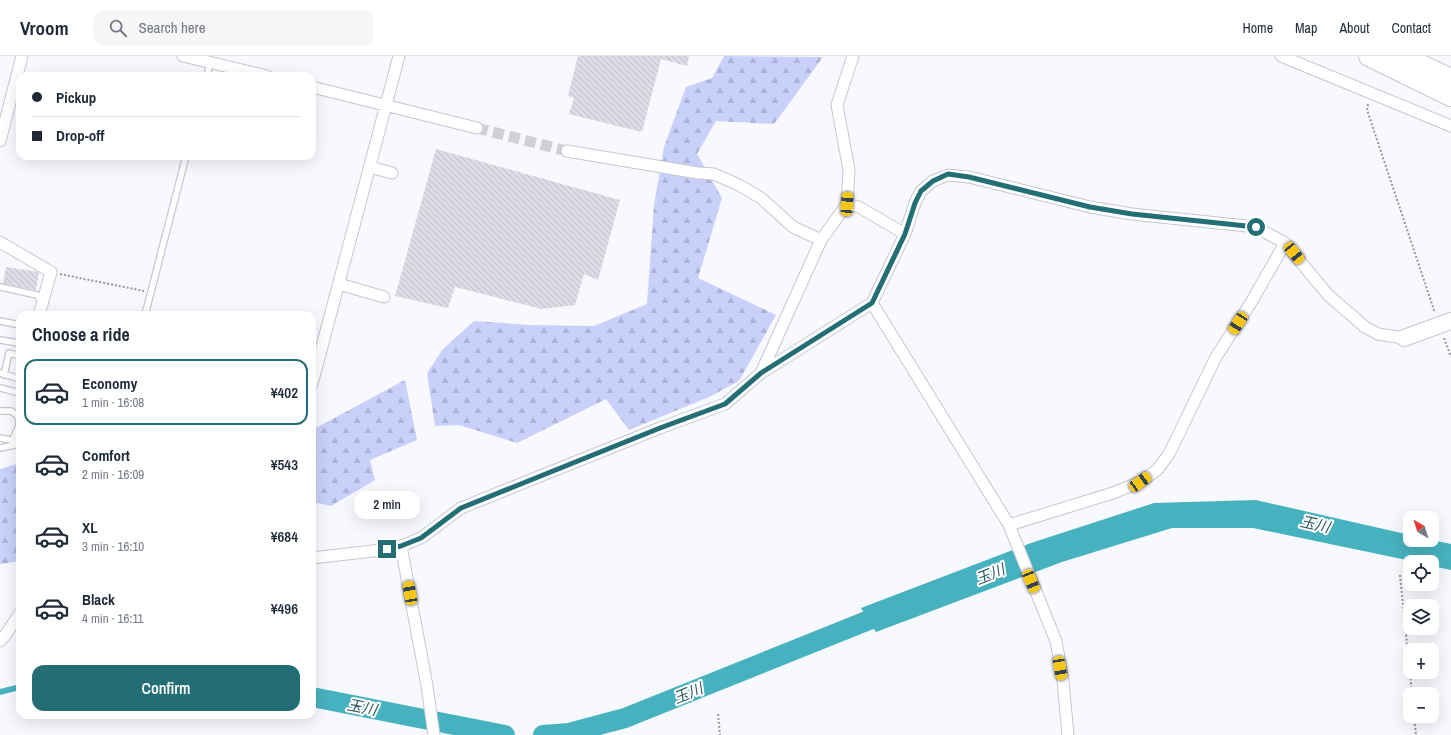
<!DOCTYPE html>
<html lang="en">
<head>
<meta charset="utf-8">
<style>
  body { margin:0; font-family:"Archivo Narrow","Noto Sans JP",sans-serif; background:#f6f6f7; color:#1f2937; height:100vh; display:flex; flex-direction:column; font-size:15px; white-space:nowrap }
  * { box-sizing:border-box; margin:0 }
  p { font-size:13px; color:#747a83 }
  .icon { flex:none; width:22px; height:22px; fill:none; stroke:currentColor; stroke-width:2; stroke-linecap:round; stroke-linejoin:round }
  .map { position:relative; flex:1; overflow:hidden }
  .drawer { position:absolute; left:16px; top:255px; width:300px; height:408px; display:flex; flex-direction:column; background:#fff; border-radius:12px; box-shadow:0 4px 16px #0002 }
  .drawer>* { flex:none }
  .hud { position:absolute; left:16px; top:16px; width:300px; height:88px; border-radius:12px; box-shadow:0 4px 16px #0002; display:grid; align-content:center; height:88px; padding:0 16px; background:#fff }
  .needle { width:26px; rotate:321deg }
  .fabs { position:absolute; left:1403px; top:455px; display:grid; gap:8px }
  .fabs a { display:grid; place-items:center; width:36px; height:36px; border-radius:8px; background:#fff; box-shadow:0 4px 16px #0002; font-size:20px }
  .end { position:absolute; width:18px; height:18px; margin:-9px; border:5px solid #236e74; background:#fff; box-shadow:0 0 0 2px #fff }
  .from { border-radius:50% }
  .bubble { position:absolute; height:28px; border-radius:12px; background:#fff; box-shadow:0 4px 16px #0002; font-size:13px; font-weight:600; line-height:28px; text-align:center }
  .car { position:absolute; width:12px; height:24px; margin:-12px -6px; border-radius:5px; box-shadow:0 0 3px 1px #0007; background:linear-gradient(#f5c518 24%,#345 0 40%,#f5c518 0 76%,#345 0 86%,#f5c518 0) }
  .hud b { display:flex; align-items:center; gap:14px; height:38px; font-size:15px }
  .hud b+b { border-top:1px solid #e0e1e3 }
  .hud i { width:10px; height:10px; background:#1f2937 }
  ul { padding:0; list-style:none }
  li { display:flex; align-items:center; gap:12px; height:66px; margin:0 8px 6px; padding:0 8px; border:2px solid transparent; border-radius:12px }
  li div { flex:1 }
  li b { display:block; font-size:15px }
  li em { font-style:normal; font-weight:600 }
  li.on { border-color:#236e74 }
  li>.icon { width:36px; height:36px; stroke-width:1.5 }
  h2 { padding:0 16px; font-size:18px; line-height:48px }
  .primary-button { display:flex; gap:8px; margin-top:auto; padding:8px 16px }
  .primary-button a { flex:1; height:46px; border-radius:12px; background:#236e74; color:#fff; font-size:16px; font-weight:600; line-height:46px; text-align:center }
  header { display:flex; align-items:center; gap:24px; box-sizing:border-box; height:56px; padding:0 20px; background:#fff; border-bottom:1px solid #e0e1e3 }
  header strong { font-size:19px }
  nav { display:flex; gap:22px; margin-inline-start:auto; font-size:14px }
  .search { width:280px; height:36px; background:#f6f6f7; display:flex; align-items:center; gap:10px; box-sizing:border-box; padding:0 14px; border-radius:12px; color:#747a83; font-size:15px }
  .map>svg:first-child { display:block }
</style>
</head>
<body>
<header>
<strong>Vroom</strong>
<div class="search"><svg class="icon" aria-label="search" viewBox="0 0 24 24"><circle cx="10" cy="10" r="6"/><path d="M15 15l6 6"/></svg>Search here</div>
<nav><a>Home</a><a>Map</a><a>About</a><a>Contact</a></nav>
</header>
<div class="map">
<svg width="1451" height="679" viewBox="0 0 1451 679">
  <defs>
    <pattern id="forest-firs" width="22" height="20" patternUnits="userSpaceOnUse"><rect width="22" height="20" fill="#c9d0fa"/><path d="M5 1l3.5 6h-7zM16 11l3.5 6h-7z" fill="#adb3d7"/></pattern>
    <pattern id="building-back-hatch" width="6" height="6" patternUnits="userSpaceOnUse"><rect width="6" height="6" fill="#dbdce6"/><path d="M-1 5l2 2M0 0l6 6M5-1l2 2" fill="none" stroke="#bcbdc6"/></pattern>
  </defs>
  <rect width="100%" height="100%" fill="#f8f9ff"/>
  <!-- forest -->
  <path fill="url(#forest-firs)" d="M724,0l99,1 -49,67 -58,-3 -19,33 25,44 -24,80 78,37 -37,66 -30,16 -80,33 -23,-31 -89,44 -58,-18 -24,1 -8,-53 16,-24 31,-28 57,4 63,1 53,-22 7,-99 10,-58 22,-60 26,-9z
    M405,324l12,60 -47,20 5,20 -44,26 -19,-4v-72z
    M20,407v98l-20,3v-95z"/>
  <!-- water -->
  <path fill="#47b2bf" d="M1256,444l154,35v5h22l19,4v26l-19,-4v-4h-16l-163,-34h-81l-110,34 -186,70 -15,-24 170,-65 123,-40z
    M20,628v6l-20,5v-6z"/>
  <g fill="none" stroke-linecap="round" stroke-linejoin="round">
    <!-- river -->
    <path stroke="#47b2bf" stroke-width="20" d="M312,641l193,38
      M543,679l26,-2 56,-15 269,-108"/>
  </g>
  <!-- building -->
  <path fill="url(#building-back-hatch)" d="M578,0h111l-2,10 -26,-7 -19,73 -73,-18 5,-16 -6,-2z
    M436,93l184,51 -22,80 -14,-6 -9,31 -33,4 -87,-22 -7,21 -53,-12z
    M6,211l33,5 -3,18 -33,-6z"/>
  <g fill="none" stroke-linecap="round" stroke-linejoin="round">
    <!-- street-tunnel -->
    <path stroke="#d0d1d7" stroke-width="11" stroke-dasharray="11 5.5" stroke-linecap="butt" d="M477,72l90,23"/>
    <!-- lane casing -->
    <g stroke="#c6c7d1" stroke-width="8">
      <path id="lane" d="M207,20l3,-14
        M0,231l37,8 6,8
        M145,259l41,-159
        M0,265l20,4
        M0,284l19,3 1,-5
        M0,317l20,6
        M4,319l5,-22 11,3
        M0,332l20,5
        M0,355h11l7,5 1,10 -7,15
        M0,382l15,3
        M0,392l20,-4"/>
    </g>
    <!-- street casing -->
    <g stroke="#c6c7d1" stroke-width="13">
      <path id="street" d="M183,0l84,20
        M1281,0l170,70
        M312,31l165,41
        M0,85l22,-85
        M567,95l131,22 16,1 25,11 22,13 32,29 28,13
        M370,111l22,6
        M847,148l2,-34 -12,-65 16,-49
        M0,186l51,30 -12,43
        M339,228l45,13
        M872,247l137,222 47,116 7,40 5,54
        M761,317l60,-133 26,-36 12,3 46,27
        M312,328l87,-328
        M1009,469l104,-32 27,-11 17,-12 12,-16 47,-97 36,-56 33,-58
        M401,490l26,140 7,49
        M312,502l61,-7 28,-5 20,-8 40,-30 199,-80 65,-24 36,-31 111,-70 33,-69 10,-31 6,-12 12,-10 15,-6 21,2 121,30 42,7 124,13 29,16 43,52 37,32 13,7 26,4
        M0,585l4,-4 16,-24"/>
    </g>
    <!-- secondary casing -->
    <g stroke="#c6c7d1" stroke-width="18">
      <path id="secondary" d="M1404,282l47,-17"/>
    </g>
    <!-- highway casing -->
    <g stroke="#c6c7d1" stroke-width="22">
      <path id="highway" d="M1369,0l82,40
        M1402,0l49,23"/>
    </g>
    <!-- path -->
    <path stroke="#96979c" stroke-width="2" stroke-dasharray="2 2" stroke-linecap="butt" d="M1368,48l-1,6 68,203
      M60,218l84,17
      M1444,282l7,19
      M1400,519l12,119
      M718,658l2,21
      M1414,660l2,19"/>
    <!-- lane -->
    <use href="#lane" stroke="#fff" stroke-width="5.5"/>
    <!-- street -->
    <use href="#street" stroke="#fff" stroke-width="11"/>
    <!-- secondary -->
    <use href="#secondary" stroke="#fff" stroke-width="16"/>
    <!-- highway -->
    <use href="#highway" stroke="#fff" stroke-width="20"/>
  </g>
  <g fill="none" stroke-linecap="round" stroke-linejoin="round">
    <!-- route -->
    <path stroke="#236e74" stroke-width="5" d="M387,493l14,-3 20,-8 40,-30 199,-80 65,-24 36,-31 111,-70 33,-69 10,-31 6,-12 12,-10 15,-7 21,3 121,30 42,7 124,13"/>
  </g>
  <g text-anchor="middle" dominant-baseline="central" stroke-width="4" stroke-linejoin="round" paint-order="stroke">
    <!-- water labels -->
    <g font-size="15" font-style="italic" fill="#2b595f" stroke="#fff">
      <text transform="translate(1315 468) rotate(13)">玉川</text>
      <text transform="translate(990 518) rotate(-22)">玉川</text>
      <text transform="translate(688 637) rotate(-22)">玉川</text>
      <text transform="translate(362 651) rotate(11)">玉川</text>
    </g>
  </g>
</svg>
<div class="fabs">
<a><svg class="needle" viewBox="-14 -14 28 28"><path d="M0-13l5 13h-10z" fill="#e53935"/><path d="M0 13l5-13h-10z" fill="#747a83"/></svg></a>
<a><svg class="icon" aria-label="locate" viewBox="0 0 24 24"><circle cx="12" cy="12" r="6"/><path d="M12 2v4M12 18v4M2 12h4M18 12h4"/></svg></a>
<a><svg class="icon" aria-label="layers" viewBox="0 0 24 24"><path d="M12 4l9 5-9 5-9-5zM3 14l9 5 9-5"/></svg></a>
<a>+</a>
<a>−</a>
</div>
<i class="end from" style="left:1256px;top:171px"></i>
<i class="end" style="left:387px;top:493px"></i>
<div class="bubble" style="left:354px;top:435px;width:66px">2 min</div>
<i class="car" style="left:847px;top:148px;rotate:4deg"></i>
<i class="car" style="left:1294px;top:197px;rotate:141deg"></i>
<i class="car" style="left:1238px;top:267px;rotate:213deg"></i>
<i class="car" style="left:1140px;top:426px;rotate:54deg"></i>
<i class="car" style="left:1031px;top:525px;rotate:158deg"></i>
<i class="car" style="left:410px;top:537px;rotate:350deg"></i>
<i class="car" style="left:1060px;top:612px;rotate:170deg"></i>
<div class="hud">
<b><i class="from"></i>Pickup</b>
<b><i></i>Drop-off</b>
</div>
<section class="drawer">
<h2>Choose a ride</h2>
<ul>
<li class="on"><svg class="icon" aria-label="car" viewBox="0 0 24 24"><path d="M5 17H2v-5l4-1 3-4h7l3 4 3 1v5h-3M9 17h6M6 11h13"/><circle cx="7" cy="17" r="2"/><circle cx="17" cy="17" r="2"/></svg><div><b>Economy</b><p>1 min · 16:08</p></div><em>¥402</em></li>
<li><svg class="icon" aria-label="car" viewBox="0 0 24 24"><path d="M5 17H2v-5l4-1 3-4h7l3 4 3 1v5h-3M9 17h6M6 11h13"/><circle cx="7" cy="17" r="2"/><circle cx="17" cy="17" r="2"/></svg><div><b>Comfort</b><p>2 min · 16:09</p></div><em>¥543</em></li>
<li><svg class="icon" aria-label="car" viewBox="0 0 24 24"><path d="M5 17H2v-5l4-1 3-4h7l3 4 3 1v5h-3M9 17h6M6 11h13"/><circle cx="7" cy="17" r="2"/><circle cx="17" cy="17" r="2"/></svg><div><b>XL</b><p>3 min · 16:10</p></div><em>¥684</em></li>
<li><svg class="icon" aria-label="car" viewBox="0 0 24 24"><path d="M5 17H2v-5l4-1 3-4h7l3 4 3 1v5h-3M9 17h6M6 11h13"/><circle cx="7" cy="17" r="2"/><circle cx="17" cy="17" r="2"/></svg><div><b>Black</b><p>4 min · 16:11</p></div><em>¥496</em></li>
</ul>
<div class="primary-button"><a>Confirm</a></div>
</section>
</div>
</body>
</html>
